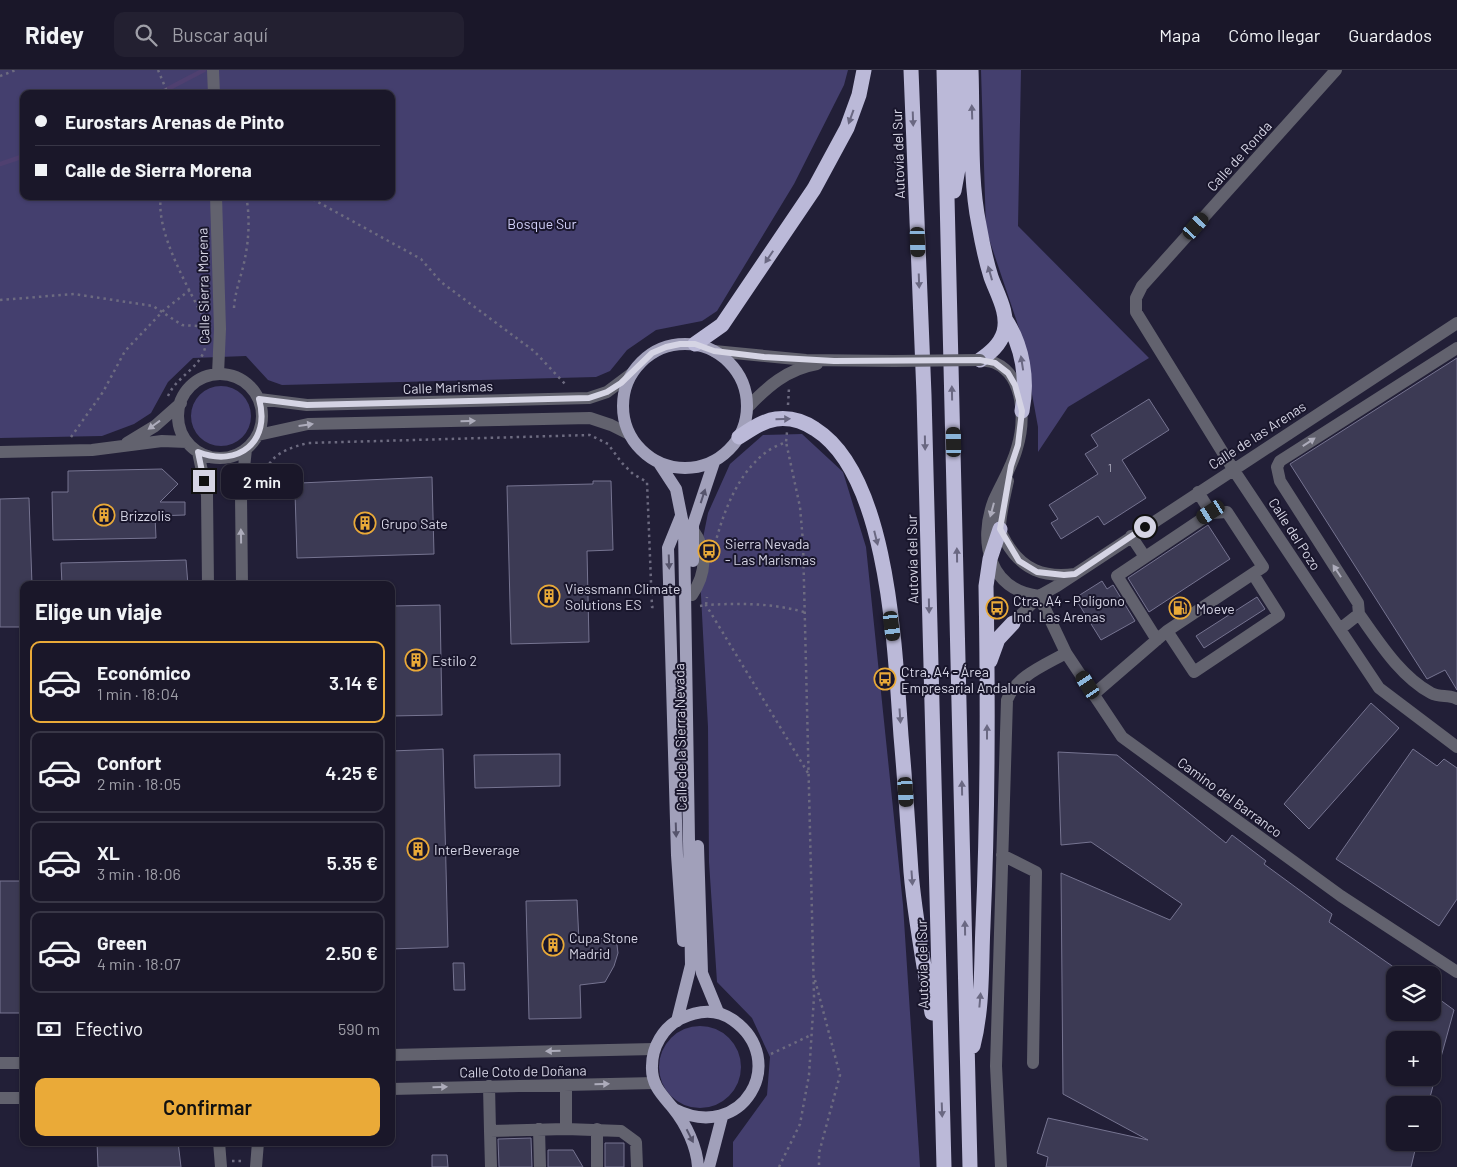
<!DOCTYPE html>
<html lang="es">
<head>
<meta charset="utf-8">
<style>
  body { margin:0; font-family:Barlow,sans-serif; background:#232031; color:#f1f3f6; height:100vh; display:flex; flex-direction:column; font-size:19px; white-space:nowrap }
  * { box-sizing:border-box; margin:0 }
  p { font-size:16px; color:#9f9fa8 }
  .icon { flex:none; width:28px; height:28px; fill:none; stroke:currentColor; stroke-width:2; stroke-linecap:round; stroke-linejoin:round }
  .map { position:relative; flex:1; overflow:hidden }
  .details { position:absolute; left:20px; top:511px; width:375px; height:565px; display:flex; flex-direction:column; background:#1a1729; border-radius:10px; box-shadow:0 1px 4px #0004,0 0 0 1px #383646 }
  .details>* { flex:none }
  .banner { position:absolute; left:20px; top:20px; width:375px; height:110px; border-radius:10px; box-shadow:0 1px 4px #0004,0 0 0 1px #383646; display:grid; align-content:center; height:110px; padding:0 15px; background:#1a1729 }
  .buttons { position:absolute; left:1386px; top:896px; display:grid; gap:10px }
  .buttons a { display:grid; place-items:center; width:55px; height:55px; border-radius:10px; background:#1a1729; box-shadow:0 1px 4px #0004,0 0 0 1px #383646; font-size:25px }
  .end { position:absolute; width:22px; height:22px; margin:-11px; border:6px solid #d5d4e4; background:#111; box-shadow:0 0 0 2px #111 }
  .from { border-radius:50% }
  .bubble { position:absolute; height:35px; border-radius:10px; background:#1a1729; box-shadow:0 1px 4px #0004,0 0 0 1px #383646; font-size:16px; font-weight:600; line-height:35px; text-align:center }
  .car { position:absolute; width:15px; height:30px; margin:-15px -8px; border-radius:6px; box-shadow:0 0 4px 1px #0007; background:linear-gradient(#222 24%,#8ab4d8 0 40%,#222 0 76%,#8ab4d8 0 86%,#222 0) }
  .banner b { display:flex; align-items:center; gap:18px; height:48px; font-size:19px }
  .banner b+b { border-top:1px solid #383646 }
  .banner i { width:12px; height:12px; background:#f1f3f6 }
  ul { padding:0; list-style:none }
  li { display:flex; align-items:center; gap:15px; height:82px; margin:0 10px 8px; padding:0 5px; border:2px solid #383646; border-radius:10px }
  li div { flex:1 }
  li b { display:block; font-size:19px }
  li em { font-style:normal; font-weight:600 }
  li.on { border-color:#eaaa38 }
  li>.icon { width:45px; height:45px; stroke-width:1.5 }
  h2 { padding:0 15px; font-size:22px; line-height:60px }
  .pay { display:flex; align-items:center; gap:12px; height:55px; padding:0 15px; font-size:19px }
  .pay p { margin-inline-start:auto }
  .action { display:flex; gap:10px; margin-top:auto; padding:10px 15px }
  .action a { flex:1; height:58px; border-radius:10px; background:#eaaa38; color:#111; font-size:20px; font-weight:600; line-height:58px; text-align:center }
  header { display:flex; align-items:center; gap:30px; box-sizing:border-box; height:70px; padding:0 25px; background:#1a1729; border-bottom:1px solid #383646 }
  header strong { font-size:24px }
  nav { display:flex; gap:28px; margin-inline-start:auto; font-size:18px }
  .search { width:350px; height:45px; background:#232031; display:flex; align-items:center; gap:12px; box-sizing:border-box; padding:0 18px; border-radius:10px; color:#9f9fa8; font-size:19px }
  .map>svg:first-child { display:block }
</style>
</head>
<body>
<header>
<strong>Ridey</strong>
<div class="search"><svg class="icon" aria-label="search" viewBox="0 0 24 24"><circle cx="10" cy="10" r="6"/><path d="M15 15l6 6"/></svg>Buscar aquí</div>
<nav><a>Mapa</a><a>Cómo llegar</a><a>Guardados</a></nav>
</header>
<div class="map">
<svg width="1457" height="1097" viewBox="0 0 1457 1097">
  <rect width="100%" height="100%" fill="#221f37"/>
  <!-- green -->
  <path fill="#443f6e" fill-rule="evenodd" d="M0,0h848l-4,15 -50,99 -77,127 -15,10 -46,9 -29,20 -17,21 -14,6 -314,8 -14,-5 -22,-24 -53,2 -25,24 -17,31 -17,11 -32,12 -102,2zM24,24h367v102h-367z
    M981,0h40l-3,156 131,132 -81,49 -30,45v-25l-17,-93 -35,-104z
    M191 346a30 30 0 1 1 60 0a30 30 0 1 1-60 0Z
    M802,364l41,38 23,75 37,358 17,262h-187v-25l34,-47 3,-38 -18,-39 -35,-36 -8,-120 -1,-135 -9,-169 9,-45 22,-49 33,-29z
    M659 997a41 41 0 1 1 82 0a41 41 0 1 1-82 0Z"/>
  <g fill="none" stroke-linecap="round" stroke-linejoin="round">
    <!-- stream -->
    <path stroke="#4f4070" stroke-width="4.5" d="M158,24l46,-24
      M0,94l24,-8"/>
  </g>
  <!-- building -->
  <path fill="#3c3a54" stroke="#767491" d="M1457,288v332l-12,-20 -18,9 -137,-215z
    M1149,329l20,31 -47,30 24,38 -42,27 -6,-9 -37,23 -10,-16 7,-4 -9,-14 49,-31 -13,-20 13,-8 -7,-11z
    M162,399l16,15 -18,18h25v13l-30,1 1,22 -103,2 -1,-48h16v-21z
    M432,407l2,77 -137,4 -2,-66 5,-9z
    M593,411h18l2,69 -26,1 2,91 -78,2 -4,-158 86,-2z
    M29,428l3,87h-8v42h-24v-128z
    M1208,455l22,34 -81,53 -21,-34z
    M186,490l2,25h-126l-1,-22z
    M1102,511l5,8 6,-4 22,36 -34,19 -26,-42z
    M1257,527l8,12 -61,39 -8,-12z
    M440,535l2,110 -51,1v-110z
    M1371,633l28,25 -90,101 -25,-25z
    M443,679l5,198 -57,2v-198z
    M1413,679l24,17 7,-7 13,9v131l-18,27 -103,-67z
    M1058,682l59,3 109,88 6,-8 34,26 -2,3 68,50 -3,8 66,46v44h37v-18l22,16 -18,65h-4v-35h-37v38h40l-7,27h-33v37h22l-6,25h-365l2,-10 -11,-4 11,-35 100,22 -85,-46 -2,-221 109,47 12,-16 -91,-62 -30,3z
    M560,684v32l-85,2 -1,-33z
    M0,811h24v132h-24z
    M577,830l2,41 37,-4 2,16 -4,13 -9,16 -25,3 1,33 -52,1 -3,-118z
    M453,893h11l1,27h-11z
    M531,1068l1,29h-33l-1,-28z
    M97,1072h81l3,25h-83z
    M605,1073h19v24h-19z
    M548,1080h25l10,17h-35z
    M432,1085h15l1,12h-16z"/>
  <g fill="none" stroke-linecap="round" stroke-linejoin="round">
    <!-- path -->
    <path stroke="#6d6b80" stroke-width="2.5" stroke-dasharray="2.5 4" stroke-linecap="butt" d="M158,0l10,24
      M0,6l16,-6
      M161,126c-6,37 29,94 45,127
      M307,126l114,63 20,23 93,69 33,35
      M0,230l74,-6 79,12 29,19 16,1 8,-2
      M234,238c1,-18 8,-33 11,-50 4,-19 5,-43 1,-62
      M168,326c8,-19 32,-28 37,-48
      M788,335l1,-17
      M71,367l32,-45 22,-41 38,-40 27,-21
      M253,424h7c4,-34 16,-43 48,-51l282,-8 18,9 14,19 11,11 14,8 5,125h5
      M715,474c9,-33 22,-69 50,-91 6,-5 14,-8 21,-11l1,-10
      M700,536l6,-1 1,-8
      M804,542c-33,-9 -64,-9 -98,-7l102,168
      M815,910l25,95 -21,78v14
      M771,984l40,-19
      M232,1091h12
      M779,1097l21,-43 9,-49 5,-78 -11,-455 -3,-35 -14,-65"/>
    <!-- minor -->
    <path stroke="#62626e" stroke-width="12" d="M213,0l1,24
      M1336,0l-194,216 -6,12v14l97,157 146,219 78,59
      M216,126l4,133 -2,45
      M714,281l92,9 88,1
      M980,290c4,1 10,1 15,3 30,13 30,59 22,85 -5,19 -15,34 -23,52 -16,42 -5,90 45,96
      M178 346a42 42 0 1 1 84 0a42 42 0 1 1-84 0Z
      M259,329l48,6 282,-7 18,-6 24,-18
      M747,338c20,-21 40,-39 70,-44
      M258,365l50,-11 282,-6 21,7 18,9
      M127,373l28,-17 26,-23
      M0,382l92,-2 70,-9 25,1
      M198,382l9,43 1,90
      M1008,411c-3,13 -8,35 -8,47 0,4 4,10 6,14 16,28 38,36 69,32
      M1198,422l13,21
      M1131,466l14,21
      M242,515l-1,-90 5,-46
      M692,525c14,-21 16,-44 1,-65
      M1039,526l27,57 56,84 219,159 116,76
      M1359,544l-1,-11 -78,-122 -3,-14 3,-6 177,-113
      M1013,553l26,-27 18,-10 400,-263
      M1340,559l19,-15c20,28 41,62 72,79 9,5 18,1 26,6
      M1167,561l27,41 85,-57 -26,-41
      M1094,624l73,-63 96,-64 -36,-55 -16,1 -94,63 40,64
      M1002,785l34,17 -3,191
      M391,985l263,-6
      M0,993h24
      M566,1015v44l55,2 15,11 1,25
      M489,1016l1,45 76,-2
      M391,1019l264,-6
      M0,1028h24
      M539,1059l1,38
      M597,1059v38
      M490,1061l1,36
      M219,1072l2,25
      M256,1097l2,-25
      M1001,1097l-5,-101 11,-366c9,-24 38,-35 59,-47"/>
    <!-- major -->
    <path stroke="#a1a0ba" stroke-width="12" d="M623 336a62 62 0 1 1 124 0a62 62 0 1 1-124 0Z
      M659,393l17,26 8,40 7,436 -14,56
      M681,446l-13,32 9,307 6,86
      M693,491v-36l21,-63
      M698,776l4,127 16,39
      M674,1039c69,35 116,-49 59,-89 -17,-12 -35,-10 -53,-1 -17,9 -28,28 -28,47 -1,19 10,29 21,42 13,16 24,39 25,59
      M709,1097l13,-50"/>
    <!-- highway -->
    <path stroke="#bbb9d8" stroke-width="15" d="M911,0l13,325 20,772
      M944,0l26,1097
      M971,0c2,51 -2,106 8,155 3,17 7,36 12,52 6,17 18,36 13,55 -4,13 -14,21 -24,28
      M954,121l4,-22 -1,-99
      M1005,249c18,27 23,61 17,92
      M695,274l27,-19 92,-136 33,-61 12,-33 5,-25
      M739,367c11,-7 23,-16 37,-18 15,-2 27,2 39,10 75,47 80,226 86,307 4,45 7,90 10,136 4,47 13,94 21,141
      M990,591l8,-22 15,-16
      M973,976c10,-39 8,-80 10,-121 5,-113 5,-226 3,-339l4,-27 10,-30"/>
    <!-- minor-bridge -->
    <path stroke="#62626e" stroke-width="12" d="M894,291l86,-1"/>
  </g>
  <!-- one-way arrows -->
  <defs><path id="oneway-solid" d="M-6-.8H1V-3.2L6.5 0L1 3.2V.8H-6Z" transform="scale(1.25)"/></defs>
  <g fill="#6a6882">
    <use href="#oneway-solid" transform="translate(972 42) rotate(-92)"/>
    <use href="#oneway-solid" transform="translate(851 47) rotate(110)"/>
    <use href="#oneway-solid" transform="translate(913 49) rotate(88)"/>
    <use href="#oneway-solid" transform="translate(769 187) rotate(124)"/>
    <use href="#oneway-solid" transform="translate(990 203) rotate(-106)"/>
    <use href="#oneway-solid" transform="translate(919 211) rotate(88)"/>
    <use href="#oneway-solid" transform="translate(1022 293) rotate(-99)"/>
    <use href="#oneway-solid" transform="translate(952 323) rotate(-91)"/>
    <use href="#oneway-solid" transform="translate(783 349) rotate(-1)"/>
    <use href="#oneway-solid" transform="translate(925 373) rotate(89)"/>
    <use href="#oneway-solid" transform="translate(876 468) rotate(76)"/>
    <use href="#oneway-solid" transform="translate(957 485) rotate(-91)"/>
    <use href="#oneway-solid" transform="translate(929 536) rotate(89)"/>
    <use href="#oneway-solid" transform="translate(900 646) rotate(86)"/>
    <use href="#oneway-solid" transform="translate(987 662) rotate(-90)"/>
    <use href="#oneway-solid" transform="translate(962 718) rotate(-91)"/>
    <use href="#oneway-solid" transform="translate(912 808) rotate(86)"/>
    <use href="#oneway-solid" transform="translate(965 858) rotate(-91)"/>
    <use href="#oneway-solid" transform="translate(980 930) rotate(-85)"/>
    <use href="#oneway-solid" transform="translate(942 1040) rotate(88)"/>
  </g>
  <g fill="#adacbb">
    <use href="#oneway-solid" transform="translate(468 351) rotate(-1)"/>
    <use href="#oneway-solid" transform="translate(154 355) rotate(144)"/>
    <use href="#oneway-solid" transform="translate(306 355) rotate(-8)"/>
    <use href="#oneway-solid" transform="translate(1309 372) rotate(-33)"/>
    <use href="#oneway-solid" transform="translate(992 440) rotate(105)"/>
    <use href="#oneway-solid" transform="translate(241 466) rotate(-91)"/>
    <use href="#oneway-solid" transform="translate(1337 501) rotate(-123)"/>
    <use href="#oneway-solid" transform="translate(553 981) rotate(179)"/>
    <use href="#oneway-solid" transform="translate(602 1014) rotate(-1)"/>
    <use href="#oneway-solid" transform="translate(440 1017) rotate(-2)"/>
  </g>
  <g fill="#56546c">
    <use href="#oneway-solid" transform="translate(703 426) rotate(-72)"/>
    <use href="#oneway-solid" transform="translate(669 492) rotate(88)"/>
    <use href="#oneway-solid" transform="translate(676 760) rotate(88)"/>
    <use href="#oneway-solid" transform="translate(690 1066) rotate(63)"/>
  </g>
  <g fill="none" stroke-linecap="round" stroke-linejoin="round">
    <!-- route -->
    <path stroke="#d5d4e4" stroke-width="6" d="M204,411l-6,-29c41,16 73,-11 61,-53l48,6 282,-7 18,-6 14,-9 31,-30 14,-6 14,-3h15l19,7 50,6 70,4 146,-1 15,3 13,10 7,12 7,26 -4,34 -7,21 -11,63 19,32 18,11 27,3 11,-1 70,-47"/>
  </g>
  <!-- icons -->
  <defs>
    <g id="building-ring" transform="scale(1.125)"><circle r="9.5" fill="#19162c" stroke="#eaaa38" stroke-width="1.5"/><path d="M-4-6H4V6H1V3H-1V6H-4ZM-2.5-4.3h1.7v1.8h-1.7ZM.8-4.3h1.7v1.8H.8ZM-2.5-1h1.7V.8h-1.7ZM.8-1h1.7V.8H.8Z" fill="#eaaa38"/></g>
    <g id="bus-ring" transform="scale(1.125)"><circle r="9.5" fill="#19162c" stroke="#eaaa38" stroke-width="1.5"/><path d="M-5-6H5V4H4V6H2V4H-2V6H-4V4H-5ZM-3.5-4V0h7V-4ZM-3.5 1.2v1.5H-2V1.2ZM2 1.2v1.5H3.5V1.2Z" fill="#eaaa38"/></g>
    <g id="fuel-ring" transform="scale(1.125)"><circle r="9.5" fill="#19162c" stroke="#eaaa38" stroke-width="1.5"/><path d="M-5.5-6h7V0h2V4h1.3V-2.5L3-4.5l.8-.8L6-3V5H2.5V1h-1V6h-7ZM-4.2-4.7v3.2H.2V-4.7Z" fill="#eaaa38"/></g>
  </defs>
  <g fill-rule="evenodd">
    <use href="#building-ring" x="104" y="445"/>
    <use href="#building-ring" x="365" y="453"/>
    <use href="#bus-ring" x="709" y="481"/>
    <use href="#building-ring" x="549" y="526"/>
    <use href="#bus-ring" x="997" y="538"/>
    <use href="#fuel-ring" x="1180" y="538"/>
    <use href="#building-ring" x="416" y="590"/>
    <use href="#bus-ring" x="885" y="609"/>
    <use href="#building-ring" x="418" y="779"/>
    <use href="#building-ring" x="553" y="875"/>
  </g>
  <g text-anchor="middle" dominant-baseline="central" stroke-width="4" stroke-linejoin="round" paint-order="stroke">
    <!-- number labels -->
    <g font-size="11" fill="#afaec0">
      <text x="1110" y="397">1</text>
    </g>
    <!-- street labels -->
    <g font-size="14" fill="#d5d4e4" stroke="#19162c">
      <text transform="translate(898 84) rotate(-92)">Autovía del Sur</text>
      <text transform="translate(1239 86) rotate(-48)">Calle de Ronda</text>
      <text transform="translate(203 216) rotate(-91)">Calle Sierra Morena</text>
      <text transform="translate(448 317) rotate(-2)">Calle Marismas</text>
      <text transform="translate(1257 365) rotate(-33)">Calle de las Arenas</text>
      <text transform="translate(1295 464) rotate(57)">Calle del Pozo</text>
      <text transform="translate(912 489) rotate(-91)">Autovía del Sur</text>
      <text transform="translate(680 667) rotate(-91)">Calle de la Sierra Nevada</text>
      <text transform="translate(1230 727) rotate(36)">Camino del Barranco</text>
      <text transform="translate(922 894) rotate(-91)">Autovía del Sur</text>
      <text transform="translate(523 1001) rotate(-1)">Calle Coto de Doñana</text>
    </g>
    <!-- park labels -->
    <g font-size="14" fill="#d2d0f9" stroke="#19162c">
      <text x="542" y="153">Bosque Sur</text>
    </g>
    <!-- poi labels -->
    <g font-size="14" fill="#d5d4e4" stroke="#19162c" text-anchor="start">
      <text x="120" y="445">Brizzolis</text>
      <text x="381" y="453">Grupo Sate</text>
      <text x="725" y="473">Sierra Nevada<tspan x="725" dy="16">- Las Marismas</tspan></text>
      <text x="565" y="518">Viessmann Climate<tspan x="565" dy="16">Solutions ES</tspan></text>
      <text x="1013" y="530">Ctra. A4 - Polígono<tspan x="1013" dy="16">Ind. Las Arenas</tspan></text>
      <text x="1196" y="538">Moeve</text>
      <text x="432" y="590">Estilo 2</text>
      <text x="901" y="601">Ctra. A4 - Área<tspan x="901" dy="16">Empresarial Andalucía</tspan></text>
      <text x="434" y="779">InterBeverage</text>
      <text x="569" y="867">Cupa Stone<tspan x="569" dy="16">Madrid</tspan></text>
    </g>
  </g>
</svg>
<div class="buttons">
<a><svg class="icon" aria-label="layers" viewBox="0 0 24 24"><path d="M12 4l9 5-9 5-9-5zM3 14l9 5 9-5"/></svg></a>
<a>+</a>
<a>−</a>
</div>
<i class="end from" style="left:1145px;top:457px"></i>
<i class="end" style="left:204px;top:411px"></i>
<div class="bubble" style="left:221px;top:394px;width:82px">2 min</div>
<i class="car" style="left:1196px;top:156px;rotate:42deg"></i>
<i class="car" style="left:918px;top:172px;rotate:178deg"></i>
<i class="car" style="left:954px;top:372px;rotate:359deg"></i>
<i class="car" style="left:1211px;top:442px;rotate:237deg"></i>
<i class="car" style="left:892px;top:556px;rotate:173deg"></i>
<i class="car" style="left:1088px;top:615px;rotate:327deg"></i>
<i class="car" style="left:906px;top:722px;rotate:176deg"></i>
<div class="banner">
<b><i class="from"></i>Eurostars Arenas de Pinto</b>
<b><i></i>Calle de Sierra Morena</b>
</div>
<section class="details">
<h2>Elige un viaje</h2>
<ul>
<li class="on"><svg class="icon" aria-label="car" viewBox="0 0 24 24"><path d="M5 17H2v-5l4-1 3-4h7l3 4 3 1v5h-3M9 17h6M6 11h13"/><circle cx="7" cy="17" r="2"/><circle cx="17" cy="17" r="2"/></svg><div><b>Económico</b><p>1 min · 18:04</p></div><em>3.14 €</em></li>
<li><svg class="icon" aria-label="car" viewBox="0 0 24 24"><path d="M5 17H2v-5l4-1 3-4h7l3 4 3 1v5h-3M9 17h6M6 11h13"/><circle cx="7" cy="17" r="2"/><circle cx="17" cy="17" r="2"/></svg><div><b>Confort</b><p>2 min · 18:05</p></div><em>4.25 €</em></li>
<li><svg class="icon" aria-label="car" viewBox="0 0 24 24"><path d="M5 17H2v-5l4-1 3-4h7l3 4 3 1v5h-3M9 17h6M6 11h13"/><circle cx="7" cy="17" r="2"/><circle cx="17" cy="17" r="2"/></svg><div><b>XL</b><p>3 min · 18:06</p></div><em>5.35 €</em></li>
<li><svg class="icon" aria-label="car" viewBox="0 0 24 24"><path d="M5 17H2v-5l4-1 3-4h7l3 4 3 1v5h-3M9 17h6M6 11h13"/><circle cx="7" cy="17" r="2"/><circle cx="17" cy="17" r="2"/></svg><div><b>Green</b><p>4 min · 18:07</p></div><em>2.50 €</em></li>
</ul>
<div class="pay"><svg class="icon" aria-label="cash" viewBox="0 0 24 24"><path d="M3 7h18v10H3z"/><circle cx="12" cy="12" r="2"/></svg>Efectivo<p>590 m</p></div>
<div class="action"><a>Confirmar</a></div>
</section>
</div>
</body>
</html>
